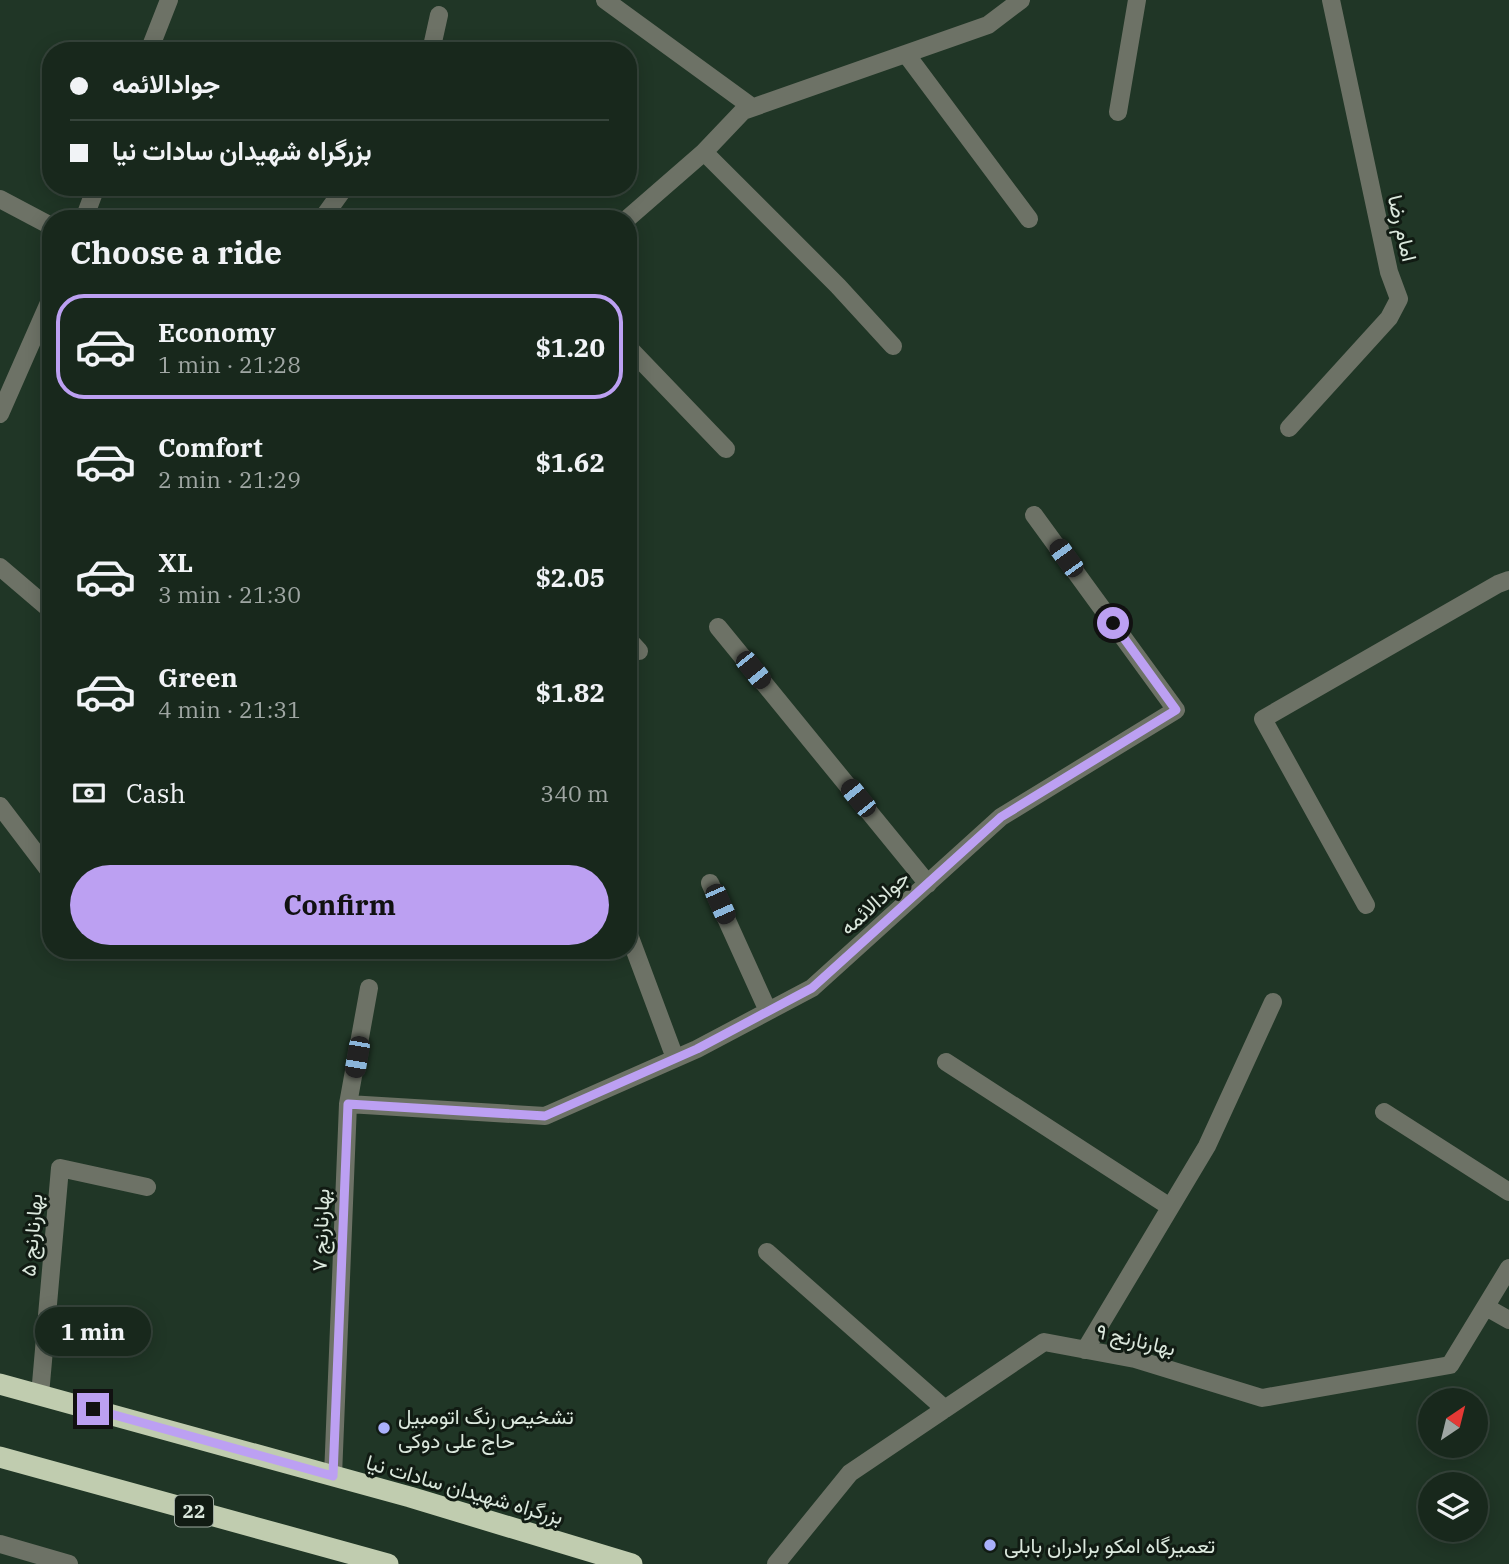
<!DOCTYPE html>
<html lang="en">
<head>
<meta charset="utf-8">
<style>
  body { margin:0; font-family:"IBM Plex Serif",Vazirmatn,serif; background:#213025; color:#f1f3f6; height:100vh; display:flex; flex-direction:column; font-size:26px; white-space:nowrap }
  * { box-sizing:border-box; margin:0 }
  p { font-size:23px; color:#9fa6a3 }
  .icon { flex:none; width:38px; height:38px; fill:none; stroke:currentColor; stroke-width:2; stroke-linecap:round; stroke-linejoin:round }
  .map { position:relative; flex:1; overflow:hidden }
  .sheet { position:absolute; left:42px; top:210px; width:595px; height:749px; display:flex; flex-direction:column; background:#18281c; border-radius:28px; box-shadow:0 4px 18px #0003,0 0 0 2px #36443b }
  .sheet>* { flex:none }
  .banner { position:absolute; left:42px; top:42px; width:595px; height:154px; border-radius:28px; box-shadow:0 4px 18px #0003,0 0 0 2px #36443b; display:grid; align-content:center; height:154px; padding:0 28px; background:#18281c }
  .needle { width:46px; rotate:35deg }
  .fabs { position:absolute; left:1418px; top:1388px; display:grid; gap:14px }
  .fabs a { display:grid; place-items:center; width:70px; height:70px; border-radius:50%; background:#18281c; box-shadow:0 4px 18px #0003,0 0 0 2px #36443b; font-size:35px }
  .end { position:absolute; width:32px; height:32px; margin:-16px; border:9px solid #bca0f2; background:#111; box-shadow:0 0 0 4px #111 }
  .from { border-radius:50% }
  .bubble { position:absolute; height:49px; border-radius:24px; background:#18281c; box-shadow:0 4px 18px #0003,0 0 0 2px #36443b; font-size:23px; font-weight:800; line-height:49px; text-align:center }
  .car { position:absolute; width:21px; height:42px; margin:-21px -10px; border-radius:9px; box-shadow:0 0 5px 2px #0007; background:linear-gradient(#222 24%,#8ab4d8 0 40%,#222 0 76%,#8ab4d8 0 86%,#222 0) }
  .banner b { display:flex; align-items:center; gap:24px; height:66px; font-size:26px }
  .banner b+b { border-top:2px solid #36443b }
  .banner i { width:18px; height:18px; background:#f1f3f6 }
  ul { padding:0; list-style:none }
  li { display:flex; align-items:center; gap:21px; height:105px; margin:0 14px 10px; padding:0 14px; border:4px solid transparent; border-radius:28px }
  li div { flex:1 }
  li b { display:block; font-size:26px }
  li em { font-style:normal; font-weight:800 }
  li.selected { border-color:#bca0f2 }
  li>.icon { width:63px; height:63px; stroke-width:1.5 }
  h2 { padding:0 28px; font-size:32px; line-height:84px }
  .pay { display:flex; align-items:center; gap:18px; height:77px; padding:0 28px; font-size:26px }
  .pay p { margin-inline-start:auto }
  .action { display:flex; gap:14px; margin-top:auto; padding:14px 28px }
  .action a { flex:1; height:80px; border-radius:42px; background:#bca0f2; color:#111; font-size:28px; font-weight:800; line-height:80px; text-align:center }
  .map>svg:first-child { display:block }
</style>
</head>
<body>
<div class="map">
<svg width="1509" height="1564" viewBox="0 0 1509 1564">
  <rect width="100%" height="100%" fill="#203626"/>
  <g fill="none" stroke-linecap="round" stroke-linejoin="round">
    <!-- minor -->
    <path stroke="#6d7266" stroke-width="18" d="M605,0l147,107
      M149,51l20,-51
      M431,51l8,-36
      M906,54l123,165
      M1118,112l19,-112
      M0,199l51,27
      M84,219l12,-32
      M322,219l23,-32
      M627,219l77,-67
      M893,346l-55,-60 -134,-134 39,-41 245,-86 33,-25
      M628,347l98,102
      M0,414l51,-116
      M1289,428l100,-110 10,-19 -10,-27 -58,-272
      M0,567l48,41
      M718,627l210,257
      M628,639l11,12
      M0,806l51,67
      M710,883l58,128
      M1366,905l-103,-186 235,-135 11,-4
      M628,932l47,126
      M946,1062l224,145
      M348,1104l197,12 152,-67 115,-61 189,-171 175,-107 -142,-195
      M1384,1112l125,80
      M767,1252l178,157
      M1486,1307l23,13
      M1085,1350l122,-204 66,-144
      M40,1395l20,-227 87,19
      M333,1476l15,-372 21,-116
      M0,1544l69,20
      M776,1564l74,-91 194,-131 91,17 127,39 188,-33 59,-97"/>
    <!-- highway -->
    <path stroke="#c0ccaf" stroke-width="21" d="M0,1384l410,113 222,67
      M0,1457l388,107"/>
  </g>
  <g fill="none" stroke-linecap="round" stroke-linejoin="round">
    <!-- route -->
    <path stroke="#bca0f2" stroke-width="9" d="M93,1409l240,67 15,-372 197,12 152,-67 115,-61 189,-171 175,-107 -63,-87"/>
  </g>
  <!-- markers -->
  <g fill="#aab0fb" stroke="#111b13" stroke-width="2.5">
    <circle cx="384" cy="1428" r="7"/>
    <circle cx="990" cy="1545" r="7"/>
  </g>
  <g text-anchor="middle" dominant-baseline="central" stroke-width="6" stroke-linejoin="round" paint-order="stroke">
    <!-- shield labels -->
    <rect fill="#111b13" stroke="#9eaaa0" stroke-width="2" x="175" y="1495.5" width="38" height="31" rx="5"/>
    <g font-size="19" font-weight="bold" fill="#dbe8dd">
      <text x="194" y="1511">22</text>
    </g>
    <!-- street labels -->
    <g font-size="21" fill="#dbe8dd" stroke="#111b13">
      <text transform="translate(1403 228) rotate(77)">امام رضا</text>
      <text transform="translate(874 902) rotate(-42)">جوادالائمه</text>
      <text transform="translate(320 1230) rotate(-88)">بهارنارنج ۷</text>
      <text transform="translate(31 1235) rotate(-85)">بهارنارنج ۵</text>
      <text transform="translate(1136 1339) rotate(13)">بهارنارنج ۹</text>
      <text transform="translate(465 1489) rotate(16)">بزرگراه شهیدان سادات نیا</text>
    </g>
    <!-- poi labels -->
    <g font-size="21" fill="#dbe8dd" stroke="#111b13" text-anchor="start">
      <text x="398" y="1416">تشخیص رنگ اتومبیل<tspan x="398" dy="24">حاج علی دوکی</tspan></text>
      <text x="1004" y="1545">تعمیرگاه امکو برادران بابلی</text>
    </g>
  </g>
</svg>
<div class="fabs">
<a><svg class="needle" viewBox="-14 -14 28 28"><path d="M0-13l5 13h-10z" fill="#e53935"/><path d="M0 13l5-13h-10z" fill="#9fa6a3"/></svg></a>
<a><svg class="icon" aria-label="layers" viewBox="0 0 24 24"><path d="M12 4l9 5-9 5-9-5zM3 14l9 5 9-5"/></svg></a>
</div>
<i class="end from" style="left:1113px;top:623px"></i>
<i class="end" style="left:93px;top:1409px"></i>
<div class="bubble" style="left:35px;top:1307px;width:116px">1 min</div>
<i class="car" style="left:1066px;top:558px;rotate:324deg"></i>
<i class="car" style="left:753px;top:670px;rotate:141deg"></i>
<i class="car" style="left:858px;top:798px;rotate:321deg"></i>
<i class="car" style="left:720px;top:904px;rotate:156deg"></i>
<i class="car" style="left:357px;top:1057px;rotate:190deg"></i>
<div class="banner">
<b><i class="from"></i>جوادالائمه</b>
<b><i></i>بزرگراه شهیدان سادات نیا</b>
</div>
<section class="sheet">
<h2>Choose a ride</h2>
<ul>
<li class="selected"><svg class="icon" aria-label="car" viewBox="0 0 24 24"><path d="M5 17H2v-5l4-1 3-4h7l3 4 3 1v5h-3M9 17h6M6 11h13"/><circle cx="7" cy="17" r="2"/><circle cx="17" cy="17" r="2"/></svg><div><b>Economy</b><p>1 min · 21:28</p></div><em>$1.20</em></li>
<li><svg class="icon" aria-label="car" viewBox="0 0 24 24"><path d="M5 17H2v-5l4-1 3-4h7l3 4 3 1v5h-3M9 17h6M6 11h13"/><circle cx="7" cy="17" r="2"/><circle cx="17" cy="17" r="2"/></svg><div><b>Comfort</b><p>2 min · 21:29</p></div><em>$1.62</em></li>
<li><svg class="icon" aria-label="car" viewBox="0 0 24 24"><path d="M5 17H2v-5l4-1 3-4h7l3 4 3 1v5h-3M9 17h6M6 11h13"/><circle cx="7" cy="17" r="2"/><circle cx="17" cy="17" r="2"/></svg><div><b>XL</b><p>3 min · 21:30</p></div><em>$2.05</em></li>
<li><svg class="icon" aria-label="car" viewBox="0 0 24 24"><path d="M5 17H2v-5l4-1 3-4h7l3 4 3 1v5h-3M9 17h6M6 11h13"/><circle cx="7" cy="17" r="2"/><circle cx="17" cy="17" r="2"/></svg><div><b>Green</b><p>4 min · 21:31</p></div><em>$1.82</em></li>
</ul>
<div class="pay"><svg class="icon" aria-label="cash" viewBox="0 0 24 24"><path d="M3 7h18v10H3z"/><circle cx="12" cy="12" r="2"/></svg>Cash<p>340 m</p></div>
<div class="action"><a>Confirm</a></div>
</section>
</div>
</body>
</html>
